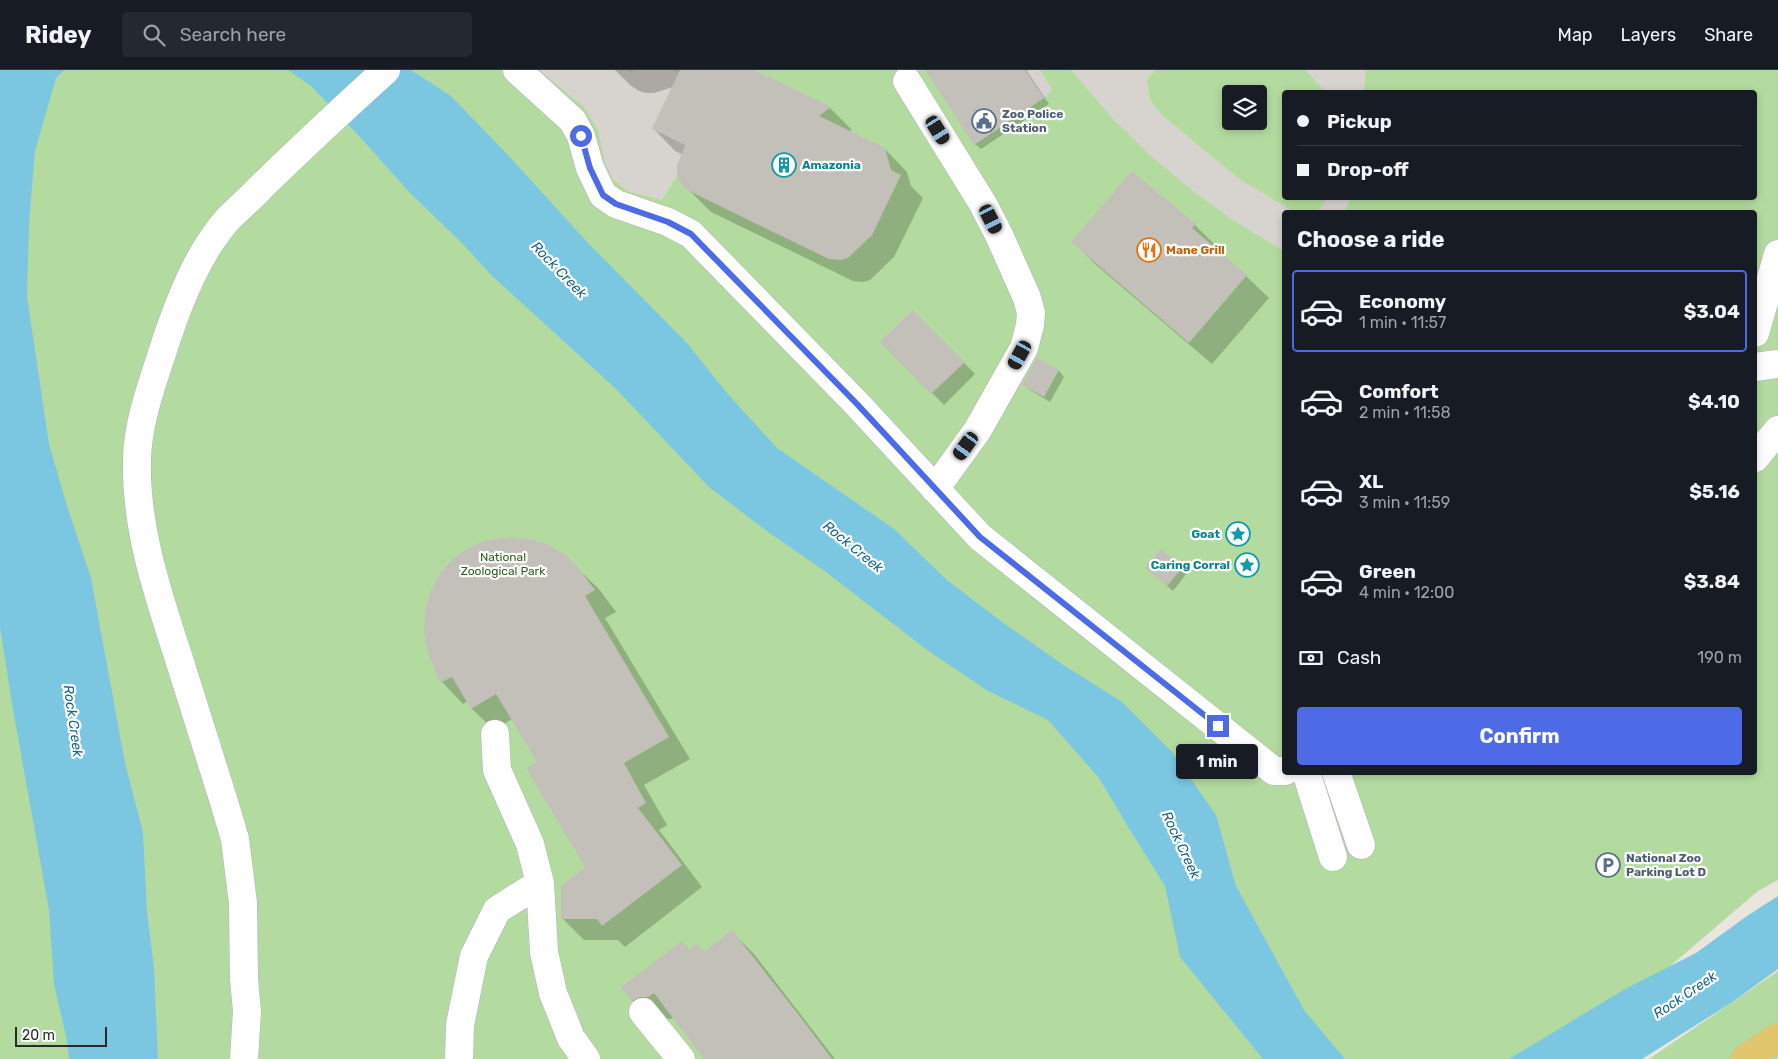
<!DOCTYPE html>
<html lang="en">
<head>
<meta charset="utf-8">
<style>
  body { margin:0; font-family:Rubik,sans-serif; background:#242831; color:#f1f3f6; height:100vh; display:flex; flex-direction:column; font-size:19px; white-space:nowrap }
  * { box-sizing:border-box; margin:0 }
  p { font-size:16px; color:#9ea1a6 }
  .icon { flex:none; width:28px; height:28px; fill:none; stroke:currentColor; stroke-width:2; stroke-linecap:round; stroke-linejoin:round }
  .map { position:relative; flex:1; overflow:hidden }
  .panel { position:absolute; left:1282px; top:140px; width:475px; height:565px; display:flex; flex-direction:column; background:#171b24; border-radius:5px; box-shadow:0 2px 8px #0003 }
  .panel>* { flex:none }
  .banner { position:absolute; left:1282px; top:20px; width:475px; height:110px; border-radius:5px; box-shadow:0 2px 8px #0003; display:grid; align-content:center; height:110px; padding:0 15px; background:#171b24 }
  .buttons { position:absolute; left:1222px; top:15px; display:grid; gap:10px }
  .buttons a { display:grid; place-items:center; width:45px; height:45px; border-radius:5px; background:#171b24; box-shadow:0 2px 8px #0003; font-size:25px }
  .scale { position:absolute; left:15px; bottom:12px; width:92px; box-sizing:border-box; padding-left:5px; border:2px solid #2a2a2a; border-top:0; font-size:14px; line-height:18px; white-space:nowrap; color:#2a2a2a; -webkit-text-stroke:4px #fff; paint-order:stroke }
  .end { position:absolute; width:22px; height:22px; margin:-11px; border:6px solid #4d6ae7; background:#fff; box-shadow:0 0 0 2px #fff }
  .from { border-radius:50% }
  .bubble { position:absolute; height:35px; border-radius:5px; background:#171b24; box-shadow:0 2px 8px #0003; font-size:16px; font-weight:700; line-height:35px; text-align:center }
  .car { position:absolute; width:15px; height:30px; margin:-15px -8px; border-radius:6px; box-shadow:0 0 4px 1px #0007; background:linear-gradient(#222 24%,#8ab4d8 0 40%,#222 0 76%,#8ab4d8 0 86%,#222 0) }
  .banner b { display:flex; align-items:center; gap:18px; height:48px; font-size:19px }
  .banner b+b { border-top:1px solid #363941 }
  .banner i { width:12px; height:12px; background:#f1f3f6 }
  ul { padding:0; list-style:none }
  li { display:flex; align-items:center; gap:15px; height:82px; margin:0 10px 8px; padding:0 5px; border:2px solid transparent; border-radius:5px }
  li div { flex:1 }
  li b { display:block; font-size:19px }
  li em { font-style:normal; font-weight:700 }
  li.current { border-color:#4d6ae7 }
  li>.icon { width:45px; height:45px; stroke-width:1.5 }
  h2 { padding:0 15px; font-size:22px; line-height:60px }
  .pay { display:flex; align-items:center; gap:12px; height:55px; padding:0 15px; font-size:19px }
  .pay p { margin-inline-start:auto }
  .action { display:flex; gap:10px; margin-top:auto; padding:10px 15px }
  .action a { flex:1; height:58px; border-radius:5px; background:#4d6ae7; color:#fff; font-size:20px; font-weight:700; line-height:58px; text-align:center }
  header { display:flex; align-items:center; gap:30px; box-sizing:border-box; height:70px; padding:0 25px; background:#171b24; border-bottom:1px solid #363941 }
  header strong { font-size:24px }
  nav { display:flex; gap:28px; margin-inline-start:auto; font-size:18px }
  .search { width:350px; height:45px; background:#242831; display:flex; align-items:center; gap:12px; box-sizing:border-box; padding:0 18px; border-radius:5px; color:#9ea1a6; font-size:19px }
  .map>svg:first-child { display:block }
</style>
</head>
<body>
<header>
<strong>Ridey</strong>
<div class="search"><svg class="icon" aria-label="search" viewBox="0 0 24 24"><circle cx="10" cy="10" r="6"/><path d="M15 15l6 6"/></svg>Search here</div>
<nav><a>Map</a><a>Layers</a><a>Share</a></nav>
</header>
<div class="map">
<svg width="1778" height="989" viewBox="0 0 1778 989">
  <rect width="100%" height="100%" fill="#eae5dd"/>
  <!-- green -->
  <path fill="#b4db9f" fill-rule="evenodd" d="M0,0h1778v810l-20,11 -165,141 -28,27h-1565zM1285,22h470v106h-470zM1231,24h28v27h-28zM1285,142h470v560h-470z
    M1778,901v88h-129z"/>
  <!-- plaza -->
  <path fill="#d7d4cf" d="M539,0h79l13,2 5,-2h36l7,3 -27,55 33,17 -8,21v10l-15,24 -35,-9 -14,-12 -8,-16 -7,-33 -14,-23z
    M1025,0h15l12,20 -8,8z
    M1071,0h84l-8,11 3,19 12,15 76,63 56,34h-9v40l-54,-33 -47,-35 -35,-30 -34,-33z
    M1306,0h60l-2,22h-39z
    M1327,128h24l-7,14h-30h3z"/>
  <!-- water -->
  <path fill="#7bc7e2" d="M0,0h64l-8,8 -21,73 -6,73 -2,73 22,147 18,62 24,72 34,185 18,69 4,80 7,56 4,91h-89l-2,-18 -13,-57 -5,-74 -37,-206 -12,-77z
    M288,0h123l40,26 56,58 81,89 99,100 40,50 50,55 117,81 53,51 55,42 60,42 60,38 50,50 44,63 20,71 68,124 41,49h-82l-83,-102 -15,-71 -38,-61 -28,-47 -51,-58 -60,-29 -61,-41 -101,-78 -58,-40 -59,-45 -94,-99 -124,-113 -29,-32 -53,-51 -49,-55 -49,-51z
    M1778,826v73l-47,34 -89,56h-133l116,-70 71,-36 51,-37z"/>
  <!-- shadow -->
  <path fill="#0003" d="M615,0h117l49,15 49,23 22,22 -3,2 36,17 22,23 4,14 12,12 -29,59 -24,23 -7,2 -10,-1 -142,-69 -28,-28 -1,-30 -7,-3 -22,-23 20,-41 -19,6h-8l-7,-2 -9,-6z
    M926,0h102l-1,1 22,33 -68,45 -6,-5z
    M1195,155l22,22 -2,2 31,27 23,22 -57,66 -117,-100 -22,-22z
    M913,241l62,63 -31,31 -62,-63z
    M1038,290l21,11 5,6 -14,25 -20,-12 -6,-6z
    M576,497l23,22 17,23 -11,6 85,141 -46,26 23,40 -8,5 43,57 -77,60 -7,-7h-34l-22,-22 25,-51 -49,-105 -26,-43 -18,11 -22,-21 -4,-8 -5,3 -21,-22z
    M1146,498h36l5,5 -14,18z
    M732,862l22,22 81,105h-129l-32,-42 -3,2 -8,-1 -8,5 -22,-22 -10,-13 59,-46 8,9 15,2z"/>
  <!-- building -->
  <path fill="#c3bfb9" d="M680,0h74l77,37 -12,9 66,32 6,22 10,5 -29,60 -24,23 -7,2 -12,-1 -142,-69 -5,-5 -5,-9v-10l8,-21 -33,-16z
    M925,0h100l19,28 -70,47z
    M1132,101l64,53 -4,4 55,47 -58,68 -118,-101z
    M913,240l52,52 -34,32 -51,-52z
    M1037,288l22,12 -15,27 -22,-12z
    M511,467l23,3 15,5 17,10 11,11 18,24 -10,6 84,141 -45,26 22,40 -8,5 44,57 -80,61 -5,-7h-36v-33l24,-19 -59,-99 11,-6 -41,-68 -25,15 -19,-32 -12,6 -12,-30 -4,-21 1,-21 6,-20 10,-19 16,-17 20,-11 11,-4z
    M1161,479l22,18 -16,19 -22,-18z
    M732,860l66,84 34,45h-128l-50,-66 -6,4h-8l-8,4 -11,-14 61,-46 7,9 8,-6 7,8z"/>
  <g fill="none" stroke-linecap="round" stroke-linejoin="round">
    <!-- minor casing -->
    <g stroke="#b1b3bc" stroke-width="29">
      <path id="minor" d="M517,0l56,51 8,15 9,32 13,27 13,9 52,18 23,12 166,170 123,133 294,234h11
        M907,11l76,123 16,31 28,63 4,15 -1,12 -6,23 -47,83 -42,58
        M1755,263l23,-79
        M1755,297l23,-3
        M1755,388l23,-28
        M495,664l2,36 33,74 10,39 4,69 9,41 18,45 15,21
        M1306,702l27,85
        M1336,702l25,73
        M643,942l38,47
        M244,989l3,-48 -3,-32 -1,-76 -8,-64 -11,-37c-15,-48 -30,-96 -45,-143 -21,-65 -44,-131 -42,-200 1,-40 17,-80 29,-118 14,-42 32,-88 62,-122 11,-11 23,-21 33,-32 41,-40 83,-79 125,-117
        M459,989l1,-34 14,-69 23,-46 43,-27"/>
    </g>
    <!-- major casing -->
    <g stroke="#c3c3c3" stroke-width="29">
      <path id="major" d="M1745,989l33,-22"/>
    </g>
    <!-- minor -->
    <use href="#minor" stroke="#fff" stroke-width="28"/>
    <!-- major -->
    <use href="#major" stroke="#e2c66b" stroke-width="28"/>
  </g>
  <g fill="none" stroke-linecap="round" stroke-linejoin="round">
    <!-- route -->
    <path stroke="#4d6ae7" stroke-width="6" d="M581,66l9,32 13,27 13,9 52,18 23,12 166,170 123,133 238,189"/>
  </g>
  <!-- icons -->
  <defs>
    <g id="civic-ring" transform="scale(1.25)"><circle r="9.5" fill="#fff" stroke="#5c6f8a" stroke-width="1.5"/><path d="M-.6-6.5H3V-4.5H.6V-3L4-1V1h2V6H-6V1h2V-1L-.6-3ZM-1.2 2.5V6h2.4V2.5Z" fill="#5c6f8a"/></g>
    <g id="building-ring" transform="scale(1.25)"><circle r="9.5" fill="#fff" stroke="#0f9aa8" stroke-width="1.5"/><path d="M-4-6H4V6H1V3H-1V6H-4ZM-2.5-4.3h1.7v1.8h-1.7ZM.8-4.3h1.7v1.8H.8ZM-2.5-1h1.7V.8h-1.7ZM.8-1h1.7V.8H.8Z" fill="#0f9aa8"/></g>
    <g id="restaurant-ring" transform="scale(1.25)"><circle r="9.5" fill="#fff" stroke="#e8710a" stroke-width="1.5"/><path d="M-5-6h1v4h1v-4h1v4h1v-4h1v5L-1.5 .5V6h-2V.5L-5-1ZM5-6V6H3V1.5H1.5Q1.5-4 5-6Z" fill="#e8710a"/></g>
    <g id="sight-ring" transform="scale(1.25)"><circle r="9.5" fill="#fff" stroke="#0f9aa8" stroke-width="1.5"/><path d="M0-6L1.8-2.2L6-1.7L2.9 1.2L3.7 5.4L0 3.3L-3.7 5.4L-2.9 1.2L-6-1.7L-1.8-2.2Z" fill="#0f9aa8"/></g>
    <g id="parking-ring" transform="scale(1.25)"><circle r="9.5" fill="#fff" stroke="#5c6f8a" stroke-width="1.5"/><path d="M-3.5-5.5H1a3.5 3.5 0 0 1 0 7H-1V5.5H-3.5ZM-1-3.4V-.6H.8a1.4 1.4 0 0 0 0-2.8Z" fill="#5c6f8a"/></g>
  </defs>
  <g fill-rule="evenodd">
    <use href="#civic-ring" x="984" y="51"/>
    <use href="#building-ring" x="784" y="95"/>
    <use href="#restaurant-ring" x="1149" y="180"/>
    <use href="#sight-ring" x="1238" y="464"/>
    <use href="#sight-ring" x="1247" y="495"/>
    <use href="#parking-ring" x="1608" y="795"/>
  </g>
  <g text-anchor="middle" dominant-baseline="central" stroke-width="4.5" stroke-linejoin="round" paint-order="stroke">
    <!-- service labels -->
    <g font-size="12" font-weight="bold" fill="#4e5e75" stroke="#fff" text-anchor="start">
      <text x="1002" y="44">Zoo Police<tspan x="1002" dy="14">Station</tspan></text>
      <text x="1626" y="788">National Zoo<tspan x="1626" dy="14">Parking Lot D</tspan></text>
    </g>
    <!-- culture labels -->
    <g font-size="12" font-weight="bold" fill="#0d838f" stroke="#fff" text-anchor="end">
      <text x="802" y="95" text-anchor="start">Amazonia</text>
      <text x="1220" y="464">Goat</text>
      <text x="1230" y="495">Caring Corral</text>
    </g>
    <!-- food labels -->
    <g font-size="12" font-weight="bold" fill="#c56008" stroke="#fff" text-anchor="start">
      <text x="1166" y="180">Mane Grill</text>
    </g>
    <!-- park labels -->
    <g font-size="12" fill="#2e5f21" stroke="#fff">
      <text x="503" y="487">National<tspan x="503" dy="14">Zoological Park</tspan></text>
    </g>
    <!-- water labels -->
    <g font-size="14" font-style="italic" fill="#1b668d" stroke="#fff">
      <text transform="translate(559 200) rotate(46)">Rock Creek</text>
      <text transform="translate(853 477) rotate(39)">Rock Creek</text>
      <text transform="translate(73 651) rotate(82)">Rock Creek</text>
      <text transform="translate(1181 775) rotate(65)">Rock Creek</text>
      <text transform="translate(1685 925) rotate(-34)">Rock Creek</text>
    </g>
  </g>
</svg>
<div class="buttons">
<a><svg class="icon" aria-label="layers" viewBox="0 0 24 24"><path d="M12 4l9 5-9 5-9-5zM3 14l9 5 9-5"/></svg></a>
</div>
<div class="scale">20 m</div>
<i class="end from" style="left:581px;top:66px"></i>
<i class="end" style="left:1218px;top:656px"></i>
<div class="bubble" style="left:1176px;top:674px;width:82px">1 min</div>
<i class="car" style="left:938px;top:60px;rotate:148deg"></i>
<i class="car" style="left:991px;top:149px;rotate:153deg"></i>
<i class="car" style="left:1020px;top:285px;rotate:209deg"></i>
<i class="car" style="left:966px;top:376px;rotate:216deg"></i>
<div class="banner">
<b><i class="from"></i>Pickup</b>
<b><i></i>Drop-off</b>
</div>
<section class="panel">
<h2>Choose a ride</h2>
<ul>
<li class="current"><svg class="icon" aria-label="car" viewBox="0 0 24 24"><path d="M5 17H2v-5l4-1 3-4h7l3 4 3 1v5h-3M9 17h6M6 11h13"/><circle cx="7" cy="17" r="2"/><circle cx="17" cy="17" r="2"/></svg><div><b>Economy</b><p>1 min · 11:57</p></div><em>$3.04</em></li>
<li><svg class="icon" aria-label="car" viewBox="0 0 24 24"><path d="M5 17H2v-5l4-1 3-4h7l3 4 3 1v5h-3M9 17h6M6 11h13"/><circle cx="7" cy="17" r="2"/><circle cx="17" cy="17" r="2"/></svg><div><b>Comfort</b><p>2 min · 11:58</p></div><em>$4.10</em></li>
<li><svg class="icon" aria-label="car" viewBox="0 0 24 24"><path d="M5 17H2v-5l4-1 3-4h7l3 4 3 1v5h-3M9 17h6M6 11h13"/><circle cx="7" cy="17" r="2"/><circle cx="17" cy="17" r="2"/></svg><div><b>XL</b><p>3 min · 11:59</p></div><em>$5.16</em></li>
<li><svg class="icon" aria-label="car" viewBox="0 0 24 24"><path d="M5 17H2v-5l4-1 3-4h7l3 4 3 1v5h-3M9 17h6M6 11h13"/><circle cx="7" cy="17" r="2"/><circle cx="17" cy="17" r="2"/></svg><div><b>Green</b><p>4 min · 12:00</p></div><em>$3.84</em></li>
</ul>
<div class="pay"><svg class="icon" aria-label="cash" viewBox="0 0 24 24"><path d="M3 7h18v10H3z"/><circle cx="12" cy="12" r="2"/></svg>Cash<p>190 m</p></div>
<div class="action"><a>Confirm</a></div>
</section>
</div>
</body>
</html>
